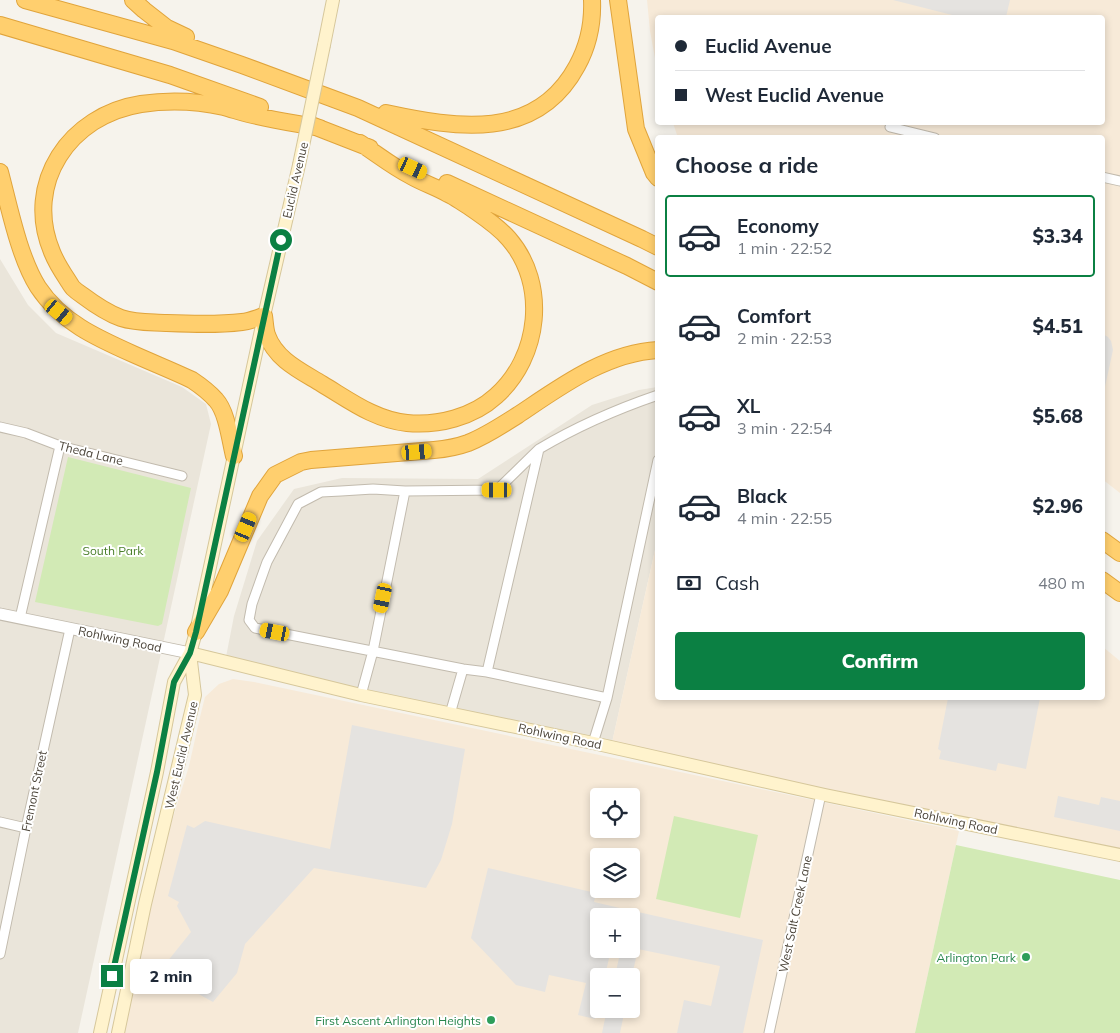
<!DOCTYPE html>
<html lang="en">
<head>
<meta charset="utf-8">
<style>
  body { margin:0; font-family:Mulish,sans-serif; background:#f6f6f7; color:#1f2937; height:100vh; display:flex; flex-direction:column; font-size:19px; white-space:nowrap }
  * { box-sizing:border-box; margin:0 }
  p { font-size:16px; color:#747a83 }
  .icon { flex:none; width:28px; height:28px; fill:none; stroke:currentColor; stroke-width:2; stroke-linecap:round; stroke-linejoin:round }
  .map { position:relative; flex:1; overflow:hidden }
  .sheet { position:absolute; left:655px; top:135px; width:450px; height:565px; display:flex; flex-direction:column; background:#fff; border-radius:5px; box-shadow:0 2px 8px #0003 }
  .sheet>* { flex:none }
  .banner { position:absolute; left:655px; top:15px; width:450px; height:110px; border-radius:5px; box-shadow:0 2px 8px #0003; display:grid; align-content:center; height:110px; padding:0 20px; background:#fff }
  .fabs { position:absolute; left:590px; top:788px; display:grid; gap:10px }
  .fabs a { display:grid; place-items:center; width:50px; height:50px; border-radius:5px; background:#fff; box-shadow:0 2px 8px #0003; font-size:25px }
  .end { position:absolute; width:22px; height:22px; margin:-11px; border:6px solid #0b8043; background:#fff; box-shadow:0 0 0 2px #fff }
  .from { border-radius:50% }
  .bubble { position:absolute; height:35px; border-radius:5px; background:#fff; box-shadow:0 2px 8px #0003; font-size:16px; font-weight:800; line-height:35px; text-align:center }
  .car { position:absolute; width:15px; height:30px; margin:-15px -8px; border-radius:6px; box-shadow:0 0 4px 1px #0007; background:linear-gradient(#f5c518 24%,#345 0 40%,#f5c518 0 76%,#345 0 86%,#f5c518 0) }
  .banner b { display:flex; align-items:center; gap:18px; height:48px; font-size:19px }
  .banner b+b { border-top:1px solid #e0e1e3 }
  .banner i { width:12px; height:12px; background:#1f2937 }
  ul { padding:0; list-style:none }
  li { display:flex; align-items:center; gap:15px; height:82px; margin:0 10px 8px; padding:0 10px; border:2px solid transparent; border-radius:5px }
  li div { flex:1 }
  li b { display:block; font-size:19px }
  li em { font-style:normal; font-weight:800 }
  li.current { border-color:#0b8043 }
  li>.icon { width:45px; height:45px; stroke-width:1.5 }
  h2 { padding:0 20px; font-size:22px; line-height:60px }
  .pay { display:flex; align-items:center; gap:12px; height:55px; padding:0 20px; font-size:19px }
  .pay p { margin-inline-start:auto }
  .action { display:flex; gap:10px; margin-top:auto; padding:10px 20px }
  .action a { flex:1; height:58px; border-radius:5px; background:#0b8043; color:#fff; font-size:20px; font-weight:800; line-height:58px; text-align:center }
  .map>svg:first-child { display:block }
</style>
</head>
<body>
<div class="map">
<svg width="1120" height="1033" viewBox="0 0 1120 1033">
  <rect width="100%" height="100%" fill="#f6f3ec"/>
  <!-- residential -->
  <path fill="#eae5da" d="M0,259l28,46 28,28 126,54 24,17 5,20 -133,609h-78z
    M657,387v154l-46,206 -386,-85 9,-46 23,-75 37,-52 48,-11 136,1 114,-74 47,-15z"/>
  <!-- commercial -->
  <path fill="#f7ead8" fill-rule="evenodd" d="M647,0h473v493l-18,-14v-341h-424l-5,-15 429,-1v-104h-444l-1,51 -7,-38z
    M657,541l1,157h444l1,-51 17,14v194l-509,-108z
    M233,679l21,3 705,149 -44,202h-792l35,-167 31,-100 11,-49 5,-20 14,-13zM599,796h32v33h-32zM599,856h32v33h-32zM599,916h32v33h-32zM599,976h32v33h-32z"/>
  <!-- green -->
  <path fill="#d2eab5" d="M68,457l123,31 -29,136 -4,2 -123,-24z
    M674,816l84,19 -18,83 -84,-19z
    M956,845l164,35v153h-205z"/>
  <!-- parking -->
  <path fill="#e5e3e0" d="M893,0h117l-4,17 -42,1z
    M1103,334l5,3 3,4 2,9 -10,46z
    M948,698h92l-14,71 -28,-6 -2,8 -57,-12 2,-8 -3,-2z
    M352,725l113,24 -13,75 -11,36 -15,28 -112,-20 -69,76 -8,29 -24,29 -54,-30 32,-40 -14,-26 2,-4 -11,-6 19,-71 7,3 11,-7 125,28z
    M1058,796l41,9 2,-8 19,4v30l-66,-14z
    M488,868l108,25 -2,9 26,6 -2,8h-19v33h12l-6,27h-6v25l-4,18 -17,-4 8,-32 -37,-8 -4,17 -29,-7 -45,-47z
    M629,910l134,30 -20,93h-66l7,-33 27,6 9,-40 -82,-17 -7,31v-4h-16l6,-27h10v-33h-3z
    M607,1009h18l-5,24h-18z"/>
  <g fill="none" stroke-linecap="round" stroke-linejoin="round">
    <!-- minor casing -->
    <g stroke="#c2bbae" stroke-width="11">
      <path id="minor" d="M890,127l45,11
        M1102,177l18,4
        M0,427l26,6 34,13 122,30
        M539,449l-42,41 -92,1 -32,-2 -32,2 -20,1 -23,12 -31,58 -15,42 -3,16 6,8 208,41 24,3 120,26
        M20,618l40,-172
        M487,672l52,-223c37,-22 78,-40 119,-54
        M361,695l12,-44 32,-160
        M450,714l13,-45
        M593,743l14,-45 51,-238
        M0,822l26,6
        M0,954l26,-126 44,-199
        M769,1033l52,-239"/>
    </g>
    <!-- tertiary casing -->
    <g stroke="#c2bbae" stroke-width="13">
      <path id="tertiary" d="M0,614l190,39"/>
    </g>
    <!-- secondary casing -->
    <g stroke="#d6c79b" stroke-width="14">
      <path id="secondary" d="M324,45l9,-45
        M190,653l171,42 232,48 232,52 295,60
        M100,1033l57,-261 17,-90 16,-29 6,-21 68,-316 35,-151
        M118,1033l27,-129 50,-209 -5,-42"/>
    </g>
    <!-- motorway casing -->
    <g stroke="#e0a43c" stroke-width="18">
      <path id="motorway" d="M25,0l148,41 69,24 116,43 284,131 16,8
        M133,0l11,10 23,18 19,9
        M618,0l18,129 18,44 4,5
        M0,25l170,50 90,32
        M386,113c70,15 150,29 191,-47 11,-20 16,-43 15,-66
        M311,125l59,23
        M320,128c-21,-4 -42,-7 -63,-12 -11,-2 -22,-6 -33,-9 -27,-6 -56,-7 -83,-3 -71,11 -118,79 -89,148 4,10 9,18 15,27 2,3 4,7 6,9 3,3 6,5 9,7 12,9 25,18 39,23 15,5 30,4 45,5 26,1 51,2 76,-1 8,-1 15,-4 22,-6 1,6 1,13 3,19 9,25 34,36 55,49 27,16 53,36 85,39 31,3 66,-6 89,-27 44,-39 52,-112 13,-157 -12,-14 -27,-23 -41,-33 -7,-4 -13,-9 -20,-12 -12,-7 -25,-11 -37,-18 -18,-9 -34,-22 -51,-33
        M0,172c9,34 19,85 38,115 23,35 59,51 95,67 20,9 40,17 59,26 9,6 17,12 24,20 11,12 14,40 18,56
        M447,183l180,83 31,16
        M1102,540l18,13
        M1102,580l18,13
        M196,632l24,-41 40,-95 15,-21 26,-13 10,-2 123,-10c12,-1 23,-3 34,-7 18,-7 34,-18 50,-28 42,-28 87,-62 140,-65"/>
    </g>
    <!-- minor -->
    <use href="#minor" stroke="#fff" stroke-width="9"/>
    <!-- tertiary -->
    <use href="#tertiary" stroke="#fff" stroke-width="11"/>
    <!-- secondary -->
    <use href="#secondary" stroke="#fff3cd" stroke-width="12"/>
    <!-- motorway -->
    <use href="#motorway" stroke="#ffcf6e" stroke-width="16"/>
    <!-- secondary-bridge casing -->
    <g stroke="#d6c79b" stroke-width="14" stroke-linecap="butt">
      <path id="secondary-bridge" d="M299,165l25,-120"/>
    </g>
    <!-- secondary-bridge -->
    <use href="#secondary-bridge" stroke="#fff3cd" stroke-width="12"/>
  </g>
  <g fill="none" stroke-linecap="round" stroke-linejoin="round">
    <!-- route -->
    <path stroke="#0b8043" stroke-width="6" d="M112,976l45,-204 17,-90 16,-29 6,-21 85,-392"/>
  </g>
  <!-- markers -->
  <g fill="#2e9e5b" stroke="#fff" stroke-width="2">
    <circle cx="1026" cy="957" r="5"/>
    <circle cx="491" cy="1020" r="5"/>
  </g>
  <g text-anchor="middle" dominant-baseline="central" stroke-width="4" stroke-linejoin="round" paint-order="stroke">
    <!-- street labels -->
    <g font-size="12" fill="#4b4439" stroke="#fff">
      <text transform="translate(295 180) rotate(-77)">Euclid Avenue</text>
      <text transform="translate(91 453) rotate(14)">Theda Lane</text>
      <text transform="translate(120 639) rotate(12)">Rohlwing Road</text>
      <text transform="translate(560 736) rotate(12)">Rohlwing Road</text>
      <text transform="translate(181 755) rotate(-77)">West Euclid Avenue</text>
      <text transform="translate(34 791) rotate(-78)">Fremont Street</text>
      <text transform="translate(956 821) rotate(12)">Rohlwing Road</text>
      <text transform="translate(795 914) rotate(-78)">West Salt Creek Lane</text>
    </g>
    <!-- park labels -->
    <g font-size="12" fill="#4a7f2a" stroke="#fff">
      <text x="113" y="550">South Park</text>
    </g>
    <!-- leisure labels -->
    <g font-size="12" fill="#27864d" stroke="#fff" text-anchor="end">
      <text x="1016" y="957">Arlington Park</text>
      <text x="481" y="1020">First Ascent Arlington Heights</text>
    </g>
  </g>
</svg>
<div class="fabs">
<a><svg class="icon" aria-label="locate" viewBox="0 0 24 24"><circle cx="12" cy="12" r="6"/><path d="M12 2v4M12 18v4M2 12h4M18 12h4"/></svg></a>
<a><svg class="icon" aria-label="layers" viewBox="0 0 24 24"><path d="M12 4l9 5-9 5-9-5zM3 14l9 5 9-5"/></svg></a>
<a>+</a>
<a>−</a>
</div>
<i class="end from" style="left:281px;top:240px"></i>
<i class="end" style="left:112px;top:976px"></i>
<div class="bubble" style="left:130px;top:959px;width:82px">2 min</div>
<i class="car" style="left:413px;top:168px;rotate:115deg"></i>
<i class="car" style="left:59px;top:312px;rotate:129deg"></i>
<i class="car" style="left:417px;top:452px;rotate:86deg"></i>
<i class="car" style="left:497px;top:490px;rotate:270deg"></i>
<i class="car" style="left:246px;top:527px;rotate:23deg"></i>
<i class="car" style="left:383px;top:598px;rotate:192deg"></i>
<i class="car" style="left:275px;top:632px;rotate:281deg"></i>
<div class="banner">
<b><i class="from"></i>Euclid Avenue</b>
<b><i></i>West Euclid Avenue</b>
</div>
<section class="sheet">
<h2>Choose a ride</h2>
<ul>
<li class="current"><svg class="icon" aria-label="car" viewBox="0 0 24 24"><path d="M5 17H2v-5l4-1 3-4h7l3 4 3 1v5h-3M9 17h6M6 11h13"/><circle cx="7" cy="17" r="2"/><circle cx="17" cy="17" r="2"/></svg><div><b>Economy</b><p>1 min · 22:52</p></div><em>$3.34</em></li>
<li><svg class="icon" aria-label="car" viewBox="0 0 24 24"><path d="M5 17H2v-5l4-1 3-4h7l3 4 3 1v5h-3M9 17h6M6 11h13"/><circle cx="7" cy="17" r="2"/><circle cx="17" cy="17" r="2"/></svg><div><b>Comfort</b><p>2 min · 22:53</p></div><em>$4.51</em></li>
<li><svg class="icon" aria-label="car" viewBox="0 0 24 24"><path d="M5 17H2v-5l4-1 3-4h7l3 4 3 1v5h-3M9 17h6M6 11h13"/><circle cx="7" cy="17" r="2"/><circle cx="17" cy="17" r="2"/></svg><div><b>XL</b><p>3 min · 22:54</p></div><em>$5.68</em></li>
<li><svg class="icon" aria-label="car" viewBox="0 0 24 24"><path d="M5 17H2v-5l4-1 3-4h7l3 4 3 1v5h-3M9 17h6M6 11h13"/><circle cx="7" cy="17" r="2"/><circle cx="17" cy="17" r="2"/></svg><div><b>Black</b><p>4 min · 22:55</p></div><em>$2.96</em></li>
</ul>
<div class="pay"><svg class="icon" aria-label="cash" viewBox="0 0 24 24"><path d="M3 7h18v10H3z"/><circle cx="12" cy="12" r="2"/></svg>Cash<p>480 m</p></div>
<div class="action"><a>Confirm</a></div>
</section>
</div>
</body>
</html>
